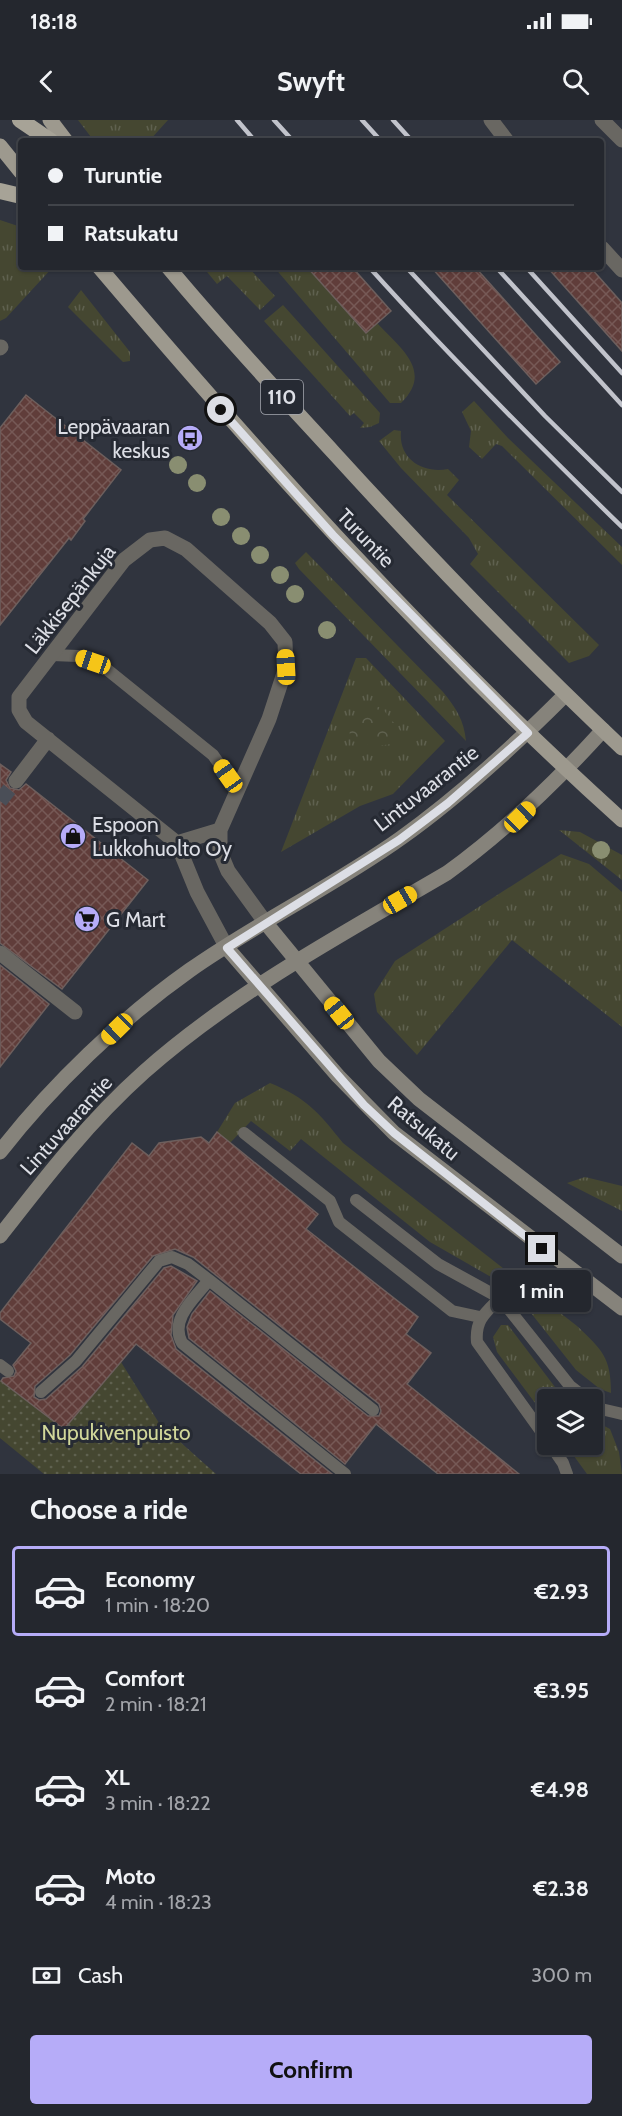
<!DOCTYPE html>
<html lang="en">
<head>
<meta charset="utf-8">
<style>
  body { margin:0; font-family:Cabin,sans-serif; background:#2c2f36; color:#f1f3f6; height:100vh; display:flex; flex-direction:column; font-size:22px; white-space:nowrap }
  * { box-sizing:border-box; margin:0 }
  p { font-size:20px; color:#a3a5aa }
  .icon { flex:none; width:33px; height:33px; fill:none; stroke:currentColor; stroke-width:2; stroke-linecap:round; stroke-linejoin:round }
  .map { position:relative; height:1354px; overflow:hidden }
  .drawer { display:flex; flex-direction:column; background:#24272e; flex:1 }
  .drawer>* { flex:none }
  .hud { position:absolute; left:18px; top:18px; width:586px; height:132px; border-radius:6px; box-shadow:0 2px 4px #0004,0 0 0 2px #41444a; display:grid; align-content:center; height:132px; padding:0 30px; background:#24272e }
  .controls { position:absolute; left:537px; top:1269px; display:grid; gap:12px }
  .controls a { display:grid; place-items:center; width:66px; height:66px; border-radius:6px; background:#24272e; box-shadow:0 2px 4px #0004,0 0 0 2px #41444a; font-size:30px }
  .end { position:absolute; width:27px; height:27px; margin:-14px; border:8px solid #dcdee5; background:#111; box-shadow:0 0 0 3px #111 }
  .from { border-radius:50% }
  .bubble { position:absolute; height:42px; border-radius:6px; background:#24272e; box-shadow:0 2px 4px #0004,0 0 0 2px #41444a; font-size:20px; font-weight:800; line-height:42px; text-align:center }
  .car { position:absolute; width:18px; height:36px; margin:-18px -9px; border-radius:8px; box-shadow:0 0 4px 2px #0007; background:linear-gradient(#f5c518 24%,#345 0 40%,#f5c518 0 76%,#345 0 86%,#f5c518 0) }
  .hud b { display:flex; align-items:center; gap:21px; height:57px; font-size:22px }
  .hud b+b { border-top:2px solid #41444a }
  .hud i { width:15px; height:15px; background:#f1f3f6 }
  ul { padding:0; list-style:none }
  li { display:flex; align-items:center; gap:18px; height:90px; margin:0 12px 9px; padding:0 18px; border:3px solid transparent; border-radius:6px }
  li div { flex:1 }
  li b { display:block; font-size:22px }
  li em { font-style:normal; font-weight:800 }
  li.on { border-color:#b6acf8 }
  li>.icon { width:54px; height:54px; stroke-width:1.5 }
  h2 { padding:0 30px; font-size:27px; line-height:72px }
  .pay { display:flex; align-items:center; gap:15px; height:66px; padding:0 30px; font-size:22px }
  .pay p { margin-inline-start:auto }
  .primary-button { display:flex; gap:12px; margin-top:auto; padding:12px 30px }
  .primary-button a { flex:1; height:69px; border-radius:6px; background:#b6acf8; color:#111; font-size:24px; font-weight:800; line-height:69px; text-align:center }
  .status { display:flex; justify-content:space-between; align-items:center; height:42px; padding:0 30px; background:#24272e; direction:ltr }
  .status svg { height:16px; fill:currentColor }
  header { display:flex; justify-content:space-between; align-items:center; height:78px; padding:0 30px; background:#24272e; font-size:27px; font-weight:800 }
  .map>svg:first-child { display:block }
</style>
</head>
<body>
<div class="status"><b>18:18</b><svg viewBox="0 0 49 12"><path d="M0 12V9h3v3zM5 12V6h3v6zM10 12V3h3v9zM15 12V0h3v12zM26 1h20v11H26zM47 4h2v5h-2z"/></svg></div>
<header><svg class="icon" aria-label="back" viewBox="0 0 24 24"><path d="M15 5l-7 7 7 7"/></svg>Swyft<svg class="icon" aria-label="search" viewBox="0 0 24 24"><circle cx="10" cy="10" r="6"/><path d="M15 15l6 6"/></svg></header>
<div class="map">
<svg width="622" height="1354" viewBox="0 0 622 1354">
  <defs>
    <pattern id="grass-tufts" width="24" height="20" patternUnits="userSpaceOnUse" patternTransform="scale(1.5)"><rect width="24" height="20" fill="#454731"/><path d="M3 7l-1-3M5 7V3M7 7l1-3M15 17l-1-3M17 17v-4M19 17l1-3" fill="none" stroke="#5f614f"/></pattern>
    <pattern id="forest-crowns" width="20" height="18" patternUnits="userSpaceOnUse" patternTransform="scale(1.5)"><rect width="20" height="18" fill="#454731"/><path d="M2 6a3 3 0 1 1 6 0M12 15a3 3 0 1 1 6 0" fill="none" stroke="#5f614f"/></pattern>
    <pattern id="park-dots" width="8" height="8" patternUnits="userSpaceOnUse" patternTransform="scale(1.5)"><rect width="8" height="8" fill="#454731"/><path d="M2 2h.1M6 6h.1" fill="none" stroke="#5f614f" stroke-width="1.8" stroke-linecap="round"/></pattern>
    <pattern id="building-cross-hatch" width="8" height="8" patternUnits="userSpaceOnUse" patternTransform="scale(1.5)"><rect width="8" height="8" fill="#603d3a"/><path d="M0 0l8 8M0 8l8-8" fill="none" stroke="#765956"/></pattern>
  </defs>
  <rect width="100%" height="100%" fill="#30343e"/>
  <!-- grass -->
  <path fill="url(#grass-tufts)" d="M78,0h90l-19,21h-55z
    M0,100l21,7v40h32l-47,51 -6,3z
    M203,147h45l27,29 -15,14 -33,-34 -10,8z
    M274,147h33l59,66 11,-10c23,25 57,48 24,80h-11z
    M81,170l49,62v9l-7,1 -55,-55z
    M283,185l97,108 -1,10 -9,4 -10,1 4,-5 -10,-10 -4,3 -86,-95z
    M474,281l34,37 114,109v18l-120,-119 -6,-2 -14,15 -13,-12 2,-16 -9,-19z
    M394,310l7,1c-3,28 22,43 47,38l11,11 -12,15 152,150 -10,11 -20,7 -99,-99 8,-10 -9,-16 -68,-70 -22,-27z
    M306,432l137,140c13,16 21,28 23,49l-167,-172 -4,-6z
    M356,538h10l79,83 -52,53 -33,12 -79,46z
    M559,710l21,2 42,23v25z
    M561,734l28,10 33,28v135l-110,-87 -95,115 -40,-43 -3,-18 21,-33z
    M270,963c37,15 49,30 73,60l234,183c25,24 34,31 34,67l-11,-4 -24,-19 -64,-81 -82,-47 -129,-103 -11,12 -39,-30 -21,22 -13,-11 18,-29z
    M585,1057l37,9v25l-55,-28z
    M501,1205h7l50,66 10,8 -20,1 -1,19 -50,-67 -4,-15z
    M593,1300l17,9 9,23 3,22h-35l-21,-29 26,-1z"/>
  <!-- forest -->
  <path fill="url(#forest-crowns)" d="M368,584l14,4 20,25 -3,10 -22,3 -26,-5 -3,-18z"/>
  <!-- park -->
  <path fill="url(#park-dots)" d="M121,1242l38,61 57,51h-172l-44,-36v-58l64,49z"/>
  <!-- building -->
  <path fill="url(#building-cross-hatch)" stroke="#6d5f5d" stroke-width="1.5" d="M307,147h45l39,44 -25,22z
    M431,147h44l85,95 -24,22z
    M547,147h43l32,36v48z
    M26,275l95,75 -38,49 2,2 -14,19 -2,-2 -69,87v-197z
    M0,644l11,8 -5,8 4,8 9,2 7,-6 122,96 -86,109 -62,-46z
    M0,845l49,39 -49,63z
    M217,1012l101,82 -12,15 112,88 -12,17 25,19 -24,31 112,90h-81l-62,-50 -31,40 -156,-126 -2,-11 5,-13 18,-23 158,125h11l2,-5 -2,-7 -186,-147 -18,-8 -22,7 -83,99 -35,31 -1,11 5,3 7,-1 36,-32 82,-99 7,-2 26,15 -24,34 -2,20 5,14 156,125h-31l-165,-130 -72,85 -63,-48 2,-3 11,-2 2,-5 -3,-6 18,-22 -31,-24v-6l132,-170 17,13 10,-13 42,-6 8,6z"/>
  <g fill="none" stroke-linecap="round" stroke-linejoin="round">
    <!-- minor-tunnel -->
    <path stroke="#4a4e57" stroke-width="15" stroke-dasharray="15 8" stroke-linecap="butt" d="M0,681l16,-20"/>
    <!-- service -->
    <path stroke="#696762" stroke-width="12" d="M52,535l26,1 21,7 114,92 24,35
      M244,1013l86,68 9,21 113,89 28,6
      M356,1080l82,64 62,34
      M0,1245l8,6
      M41,1272l35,-31 83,-100 13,-4 16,7 21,16
      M592,1283l9,6 21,5
      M548,1321l-71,-99c-2,-22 8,-29 23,-44l70,88 18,14
      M550,1324l13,19 4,11
      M345,1354l-163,-131c-13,-24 13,-45 27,-63l164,130"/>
    <!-- pedestrian -->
    <path stroke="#696762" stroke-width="15" d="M0,228l1,-1
      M0,833l75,59"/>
    <!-- minor -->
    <path stroke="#696762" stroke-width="15" d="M491,0l16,21
      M602,0l20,20
      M602,128l20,22
      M16,661l32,-42
      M220,710l-43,13 -151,-121 -7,-12v-13l105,-137 26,-20 15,-2 21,11 84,74 15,19 1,25 -17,52 -49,111v22l8,19 37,51
      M177,723l20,49 30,56"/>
    <!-- secondary -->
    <path stroke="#86837b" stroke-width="15" d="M265,802l114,139 40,38 203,157
      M227,828l111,128 56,57 228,175
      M0,1032c51,-66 122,-134 190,-182 68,-48 144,-84 211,-132 59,-42 113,-92 164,-143
      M0,1116c45,-58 89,-115 144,-164 90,-80 199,-138 303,-199 58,-42 108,-90 156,-143"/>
    <!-- primary -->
    <path stroke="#9d998e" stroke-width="15" d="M50,0l16,21
      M0,26l21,26
      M99,147c164,193 334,383 523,553
      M168,147c53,64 110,125 166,186 93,102 188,201 288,295"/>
    <!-- trunk -->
    <path stroke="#a7a397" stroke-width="16" d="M20,0l31,21
      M0,71l21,5"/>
    <!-- rail -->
    <path stroke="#c1c3cb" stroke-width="4.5" d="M237,0l18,21
      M274,0l19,21
      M362,0l19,21
      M393,0l19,21
      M369,147c81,90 166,175 253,260
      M406,147l139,149 77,76
      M496,147l126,138
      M526,147l96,106"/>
  </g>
  <!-- trees -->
  <g fill="#898e71">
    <circle cx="178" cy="345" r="9"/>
    <circle cx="197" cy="363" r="9"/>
    <circle cx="221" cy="397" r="9"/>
    <circle cx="241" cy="416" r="9"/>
    <circle cx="260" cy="435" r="9"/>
    <circle cx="280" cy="455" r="9"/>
    <circle cx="295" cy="474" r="9"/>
    <circle cx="327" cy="510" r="9"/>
    <circle cx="601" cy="730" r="9"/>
  </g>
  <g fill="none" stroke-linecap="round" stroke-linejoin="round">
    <!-- route -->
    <path stroke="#dcdee5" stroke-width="8" d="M221,290l112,125 195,198 -80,70 -49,37 -172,108 137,157 30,28 148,116"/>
  </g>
  <!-- icons -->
  <defs>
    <g id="bus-disc" transform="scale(1.35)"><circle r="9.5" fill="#b6acf8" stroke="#262a33"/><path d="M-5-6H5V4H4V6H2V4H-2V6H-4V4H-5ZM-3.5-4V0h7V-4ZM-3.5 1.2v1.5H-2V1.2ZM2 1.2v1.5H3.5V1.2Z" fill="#111"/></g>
    <g id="shop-disc" transform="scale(1.35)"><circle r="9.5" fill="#b6acf8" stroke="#262a33"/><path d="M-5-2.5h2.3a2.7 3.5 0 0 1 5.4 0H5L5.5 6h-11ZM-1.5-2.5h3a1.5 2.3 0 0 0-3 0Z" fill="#111"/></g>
    <g id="supermarket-disc" transform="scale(1.35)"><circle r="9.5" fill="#b6acf8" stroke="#262a33"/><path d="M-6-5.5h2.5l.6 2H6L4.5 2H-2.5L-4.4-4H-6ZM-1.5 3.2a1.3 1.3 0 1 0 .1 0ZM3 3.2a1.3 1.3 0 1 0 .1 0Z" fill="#111"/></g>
  </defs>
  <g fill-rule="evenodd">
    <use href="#bus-disc" x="190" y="318"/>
    <use href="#shop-disc" x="73" y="716"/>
    <use href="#supermarket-disc" x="87" y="799"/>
  </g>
  <g text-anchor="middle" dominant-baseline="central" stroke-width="6" stroke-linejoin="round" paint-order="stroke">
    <!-- shield labels -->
    <rect fill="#262a33" stroke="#a5a8b0" stroke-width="1.5" x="261" y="260" width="42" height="34" rx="4.5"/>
    <g font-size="20" font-weight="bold" fill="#dcdee5">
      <text x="282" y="277">110</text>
    </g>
    <!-- poi labels -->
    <g font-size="21" fill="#dcdee5" stroke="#262a33" text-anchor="start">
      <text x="170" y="306" text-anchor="end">Leppävaaran<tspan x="170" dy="24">keskus</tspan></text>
      <text x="92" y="704">Espoon<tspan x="92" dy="24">Lukkohuolto Oy</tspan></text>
      <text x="106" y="799">G Mart</text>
    </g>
    <!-- street labels -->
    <g font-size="21" fill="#dcdee5" stroke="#262a33">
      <text transform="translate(366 418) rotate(46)">Turuntie</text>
      <text transform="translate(70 479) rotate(-52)">Läkkisepänkuja</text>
      <text transform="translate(426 668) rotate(-38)">Lintuvaarantie</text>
      <text transform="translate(66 1005) rotate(-48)">Lintuvaarantie</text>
      <text transform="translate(424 1008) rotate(40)">Ratsukatu</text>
    </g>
    <!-- park labels -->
    <g font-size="21" fill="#d1d79a" stroke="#262a33">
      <text x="116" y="1312">Nupukivenpuisto</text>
    </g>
  </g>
</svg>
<div class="controls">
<a><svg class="icon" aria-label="layers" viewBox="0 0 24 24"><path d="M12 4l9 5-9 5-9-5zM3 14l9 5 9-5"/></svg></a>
</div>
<i class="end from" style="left:221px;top:290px"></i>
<i class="end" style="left:542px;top:1129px"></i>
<div class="bubble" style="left:492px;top:1150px;width:99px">1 min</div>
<i class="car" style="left:93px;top:542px;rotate:289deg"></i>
<i class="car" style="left:286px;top:547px;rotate:357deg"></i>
<i class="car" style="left:228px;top:656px;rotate:325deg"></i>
<i class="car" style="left:520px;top:697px;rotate:46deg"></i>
<i class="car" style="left:400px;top:780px;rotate:60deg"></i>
<i class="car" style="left:339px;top:893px;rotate:321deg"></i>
<i class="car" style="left:117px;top:909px;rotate:226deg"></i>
<div class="hud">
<b><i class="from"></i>Turuntie</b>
<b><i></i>Ratsukatu</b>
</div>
</div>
<section class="drawer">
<h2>Choose a ride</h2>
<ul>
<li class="on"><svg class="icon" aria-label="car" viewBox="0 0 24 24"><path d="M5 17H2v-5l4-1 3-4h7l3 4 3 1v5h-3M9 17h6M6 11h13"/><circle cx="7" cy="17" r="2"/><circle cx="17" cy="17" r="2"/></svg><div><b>Economy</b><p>1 min · 18:20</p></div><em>€2.93</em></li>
<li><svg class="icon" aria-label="car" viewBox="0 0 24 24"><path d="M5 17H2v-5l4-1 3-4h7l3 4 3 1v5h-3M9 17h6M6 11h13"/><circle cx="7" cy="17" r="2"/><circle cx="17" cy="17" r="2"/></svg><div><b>Comfort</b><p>2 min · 18:21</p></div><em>€3.95</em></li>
<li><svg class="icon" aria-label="car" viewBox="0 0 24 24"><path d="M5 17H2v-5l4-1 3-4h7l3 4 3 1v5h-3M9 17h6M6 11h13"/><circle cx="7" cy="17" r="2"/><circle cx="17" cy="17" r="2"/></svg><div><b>XL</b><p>3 min · 18:22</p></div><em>€4.98</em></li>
<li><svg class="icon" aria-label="car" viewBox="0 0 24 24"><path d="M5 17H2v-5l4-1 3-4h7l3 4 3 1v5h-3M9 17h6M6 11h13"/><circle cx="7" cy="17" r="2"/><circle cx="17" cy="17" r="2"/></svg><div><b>Moto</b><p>4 min · 18:23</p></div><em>€2.38</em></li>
</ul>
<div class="pay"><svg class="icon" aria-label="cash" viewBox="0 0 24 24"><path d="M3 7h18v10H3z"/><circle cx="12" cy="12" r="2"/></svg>Cash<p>300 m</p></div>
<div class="primary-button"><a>Confirm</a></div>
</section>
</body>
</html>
